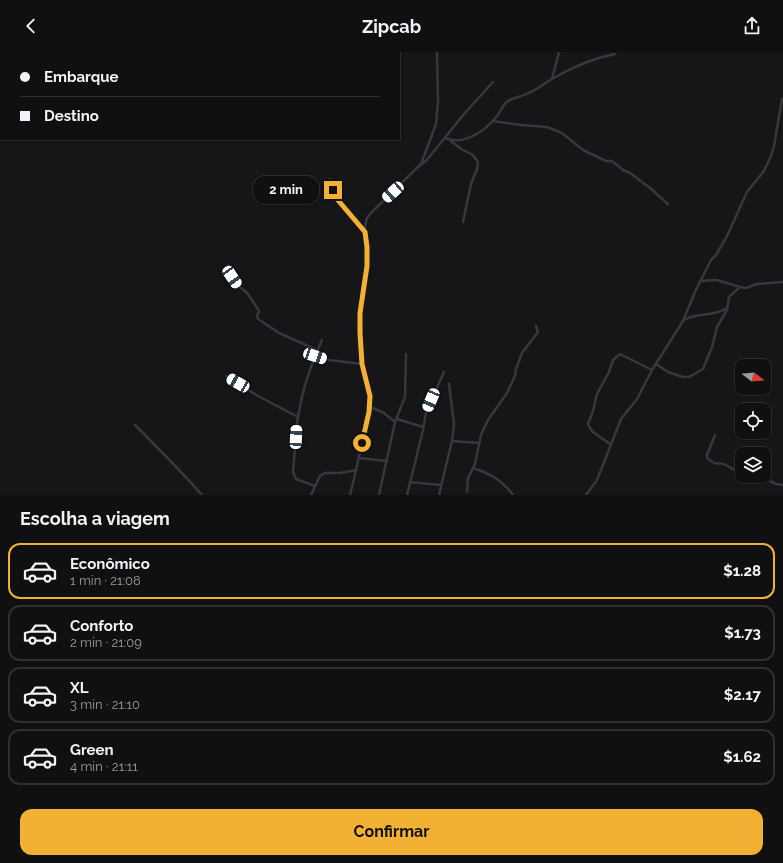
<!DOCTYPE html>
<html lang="pt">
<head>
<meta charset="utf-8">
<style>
  body { margin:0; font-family:Raleway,sans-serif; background:#19191b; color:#f1f3f6; height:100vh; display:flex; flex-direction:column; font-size:15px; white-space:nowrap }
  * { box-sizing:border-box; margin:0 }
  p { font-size:13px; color:#9c9d9f }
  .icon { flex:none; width:22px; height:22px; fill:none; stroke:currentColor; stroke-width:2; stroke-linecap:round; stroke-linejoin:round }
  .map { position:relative; height:443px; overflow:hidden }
  .panel { display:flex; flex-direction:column; background:#101012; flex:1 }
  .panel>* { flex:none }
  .hud { position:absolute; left:0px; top:0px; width:400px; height:88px; box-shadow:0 1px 3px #0004,0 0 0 1px #303032; display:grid; align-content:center; height:88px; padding:0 20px; background:#101012 }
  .needle { width:26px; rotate:106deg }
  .tools { position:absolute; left:735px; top:307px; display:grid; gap:8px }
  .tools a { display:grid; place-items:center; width:36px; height:36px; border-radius:8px; background:#101012; box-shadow:0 1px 3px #0004,0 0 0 1px #303032; font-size:20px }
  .end { position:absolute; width:18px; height:18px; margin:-9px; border:5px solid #f2b134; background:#111; box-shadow:0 0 0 2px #111 }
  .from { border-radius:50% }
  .bubble { position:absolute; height:28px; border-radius:12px; background:#101012; box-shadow:0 1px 3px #0004,0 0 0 1px #303032; font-size:13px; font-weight:700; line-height:28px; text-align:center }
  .car { position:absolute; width:12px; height:24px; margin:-12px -6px; border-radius:5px; box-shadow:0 0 3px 1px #0007; background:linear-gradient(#fff 24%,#345 0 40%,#fff 0 76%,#345 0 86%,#fff 0) }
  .hud b { display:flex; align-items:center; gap:14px; height:38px; font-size:15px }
  .hud b+b { border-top:1px solid #303032 }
  .hud i { width:10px; height:10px; background:#f1f3f6 }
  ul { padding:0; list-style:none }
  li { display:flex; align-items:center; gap:12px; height:56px; margin:0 8px 6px; padding:0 12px; border:2px solid #303032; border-radius:12px }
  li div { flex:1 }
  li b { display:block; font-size:15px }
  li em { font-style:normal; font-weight:700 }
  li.active { border-color:#f2b134 }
  li>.icon { width:36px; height:36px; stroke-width:1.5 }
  h2 { padding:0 20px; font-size:18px; line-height:48px }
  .action { display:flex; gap:8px; margin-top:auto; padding:8px 20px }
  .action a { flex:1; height:46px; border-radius:12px; background:#f2b134; color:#111; font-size:16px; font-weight:700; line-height:46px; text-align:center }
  header { display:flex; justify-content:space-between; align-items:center; height:52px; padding:0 20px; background:#101012; font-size:18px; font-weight:700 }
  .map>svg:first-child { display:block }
</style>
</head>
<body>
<header><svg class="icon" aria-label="back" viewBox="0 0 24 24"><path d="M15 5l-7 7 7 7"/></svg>Zipcab<svg class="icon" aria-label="share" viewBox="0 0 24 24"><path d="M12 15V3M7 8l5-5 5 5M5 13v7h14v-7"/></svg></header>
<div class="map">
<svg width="783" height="443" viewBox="0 0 783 443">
  <rect width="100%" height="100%" fill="#161618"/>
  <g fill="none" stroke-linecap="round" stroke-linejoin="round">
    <!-- minor -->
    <path stroke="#37383d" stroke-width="2.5" d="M552,27l7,-27
      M493,69l28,4 26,2 15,6 21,17 23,11h6l11,9 7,3 20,15 18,16
      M445,86c19,8 40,-7 52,-22 4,-5 6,-12 11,-15 7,-4 16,-5 23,-9 8,-4 14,-9 21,-13 19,-11 42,-21 63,-25
      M451,89l10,8 12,6 5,7 -1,7 -6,15 -8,38
      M421,112l15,-40 2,-22 -1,-50
      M330,127l7,20 28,32
      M228,213l4,12 6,8 10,9 11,17 -2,5 1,3 21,14 38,17
      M700,229l17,-1 23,7
      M684,268c12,-8 31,-3 43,-12
      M315,304l14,4 33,4
      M656,312l12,8 15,5h6l14,-8 9,-22 5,-20 10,-17 2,-13 11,-10 6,1 11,-4 26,-2
      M226,324l32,20 40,21
      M370,355l14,6 11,9
      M397,367l26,8
      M135,373c23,23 46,46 67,70
      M715,383l-8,20v3l7,5 10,1 9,5 9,1
      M452,389l27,2
      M610,392l-17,-12 -3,-4 -2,-4 5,-13 4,-17 12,-22 4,-12 7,-6 32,16
      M359,406l28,3
      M473,416c17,5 30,13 40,27
      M759,424l17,8 7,1
      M410,430l30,3
      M315,434l-19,-7 -3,-7c2,-18 2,-37 5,-55 4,-26 13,-53 24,-77
      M467,440l1,-14 7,-14 6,-29 7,-15 19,-27 8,-17 1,-7 6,-16 16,-21 -2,-6
      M311,443l9,-19 5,-3h15l16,-3 14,-63v-11l-8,-32 -3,-31 1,-20 7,-47 -2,-40 2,-8 5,-6 48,-47 6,-4 38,-47 29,-32
      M350,443l6,-25
      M379,443l16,-73 10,-25 1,-43
      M407,443l16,-65 3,-18 18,-40
      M439,443l13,-54 2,-17 -5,-40
      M586,443l11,-15 24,-61 16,-20 15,-29 31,-49 12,-29 16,-32 5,-5 11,-19 20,-44 17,-21 7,-15 3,-10 8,-47"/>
  </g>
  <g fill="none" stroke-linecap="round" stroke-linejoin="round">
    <!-- route -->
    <path stroke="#f2b134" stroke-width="5" d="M333,138l4,9 28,33 2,15v19l-7,47v20l2,31 8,32 -1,16 -7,31"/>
  </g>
</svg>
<div class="tools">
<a><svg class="needle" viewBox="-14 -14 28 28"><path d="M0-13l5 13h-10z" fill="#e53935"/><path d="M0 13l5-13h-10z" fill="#9c9d9f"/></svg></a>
<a><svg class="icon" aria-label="locate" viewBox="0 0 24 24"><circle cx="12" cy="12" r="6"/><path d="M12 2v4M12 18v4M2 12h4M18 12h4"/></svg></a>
<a><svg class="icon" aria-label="layers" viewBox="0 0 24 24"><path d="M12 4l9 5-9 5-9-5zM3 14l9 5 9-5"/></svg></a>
</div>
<i class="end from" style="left:362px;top:391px"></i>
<i class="end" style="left:333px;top:138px"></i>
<div class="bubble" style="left:253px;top:124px;width:66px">2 min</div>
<i class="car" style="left:393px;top:140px;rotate:228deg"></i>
<i class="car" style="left:232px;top:225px;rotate:146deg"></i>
<i class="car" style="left:315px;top:304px;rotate:108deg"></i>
<i class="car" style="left:238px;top:331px;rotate:300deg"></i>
<i class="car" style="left:431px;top:348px;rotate:203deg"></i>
<i class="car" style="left:296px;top:385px;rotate:3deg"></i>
<div class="hud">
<b><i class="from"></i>Embarque</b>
<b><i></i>Destino</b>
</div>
</div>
<section class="panel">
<h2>Escolha a viagem</h2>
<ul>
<li class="active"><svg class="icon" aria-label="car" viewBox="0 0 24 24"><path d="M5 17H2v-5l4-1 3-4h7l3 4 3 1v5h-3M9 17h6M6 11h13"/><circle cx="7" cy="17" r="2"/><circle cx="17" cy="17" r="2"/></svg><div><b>Econômico</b><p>1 min · 21:08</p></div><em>$1.28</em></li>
<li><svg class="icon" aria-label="car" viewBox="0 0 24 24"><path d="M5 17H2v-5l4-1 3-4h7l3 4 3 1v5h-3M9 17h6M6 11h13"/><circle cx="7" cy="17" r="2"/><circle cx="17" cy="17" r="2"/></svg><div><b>Conforto</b><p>2 min · 21:09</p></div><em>$1.73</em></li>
<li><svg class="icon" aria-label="car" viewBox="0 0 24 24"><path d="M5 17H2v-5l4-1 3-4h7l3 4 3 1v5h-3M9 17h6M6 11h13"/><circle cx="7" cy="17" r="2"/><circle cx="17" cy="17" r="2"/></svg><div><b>XL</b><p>3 min · 21:10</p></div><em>$2.17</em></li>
<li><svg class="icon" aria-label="car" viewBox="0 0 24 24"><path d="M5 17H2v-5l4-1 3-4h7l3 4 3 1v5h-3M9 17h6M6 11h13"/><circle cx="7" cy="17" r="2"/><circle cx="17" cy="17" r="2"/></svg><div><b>Green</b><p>4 min · 21:11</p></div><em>$1.62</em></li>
</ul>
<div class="action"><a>Confirmar</a></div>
</section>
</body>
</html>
